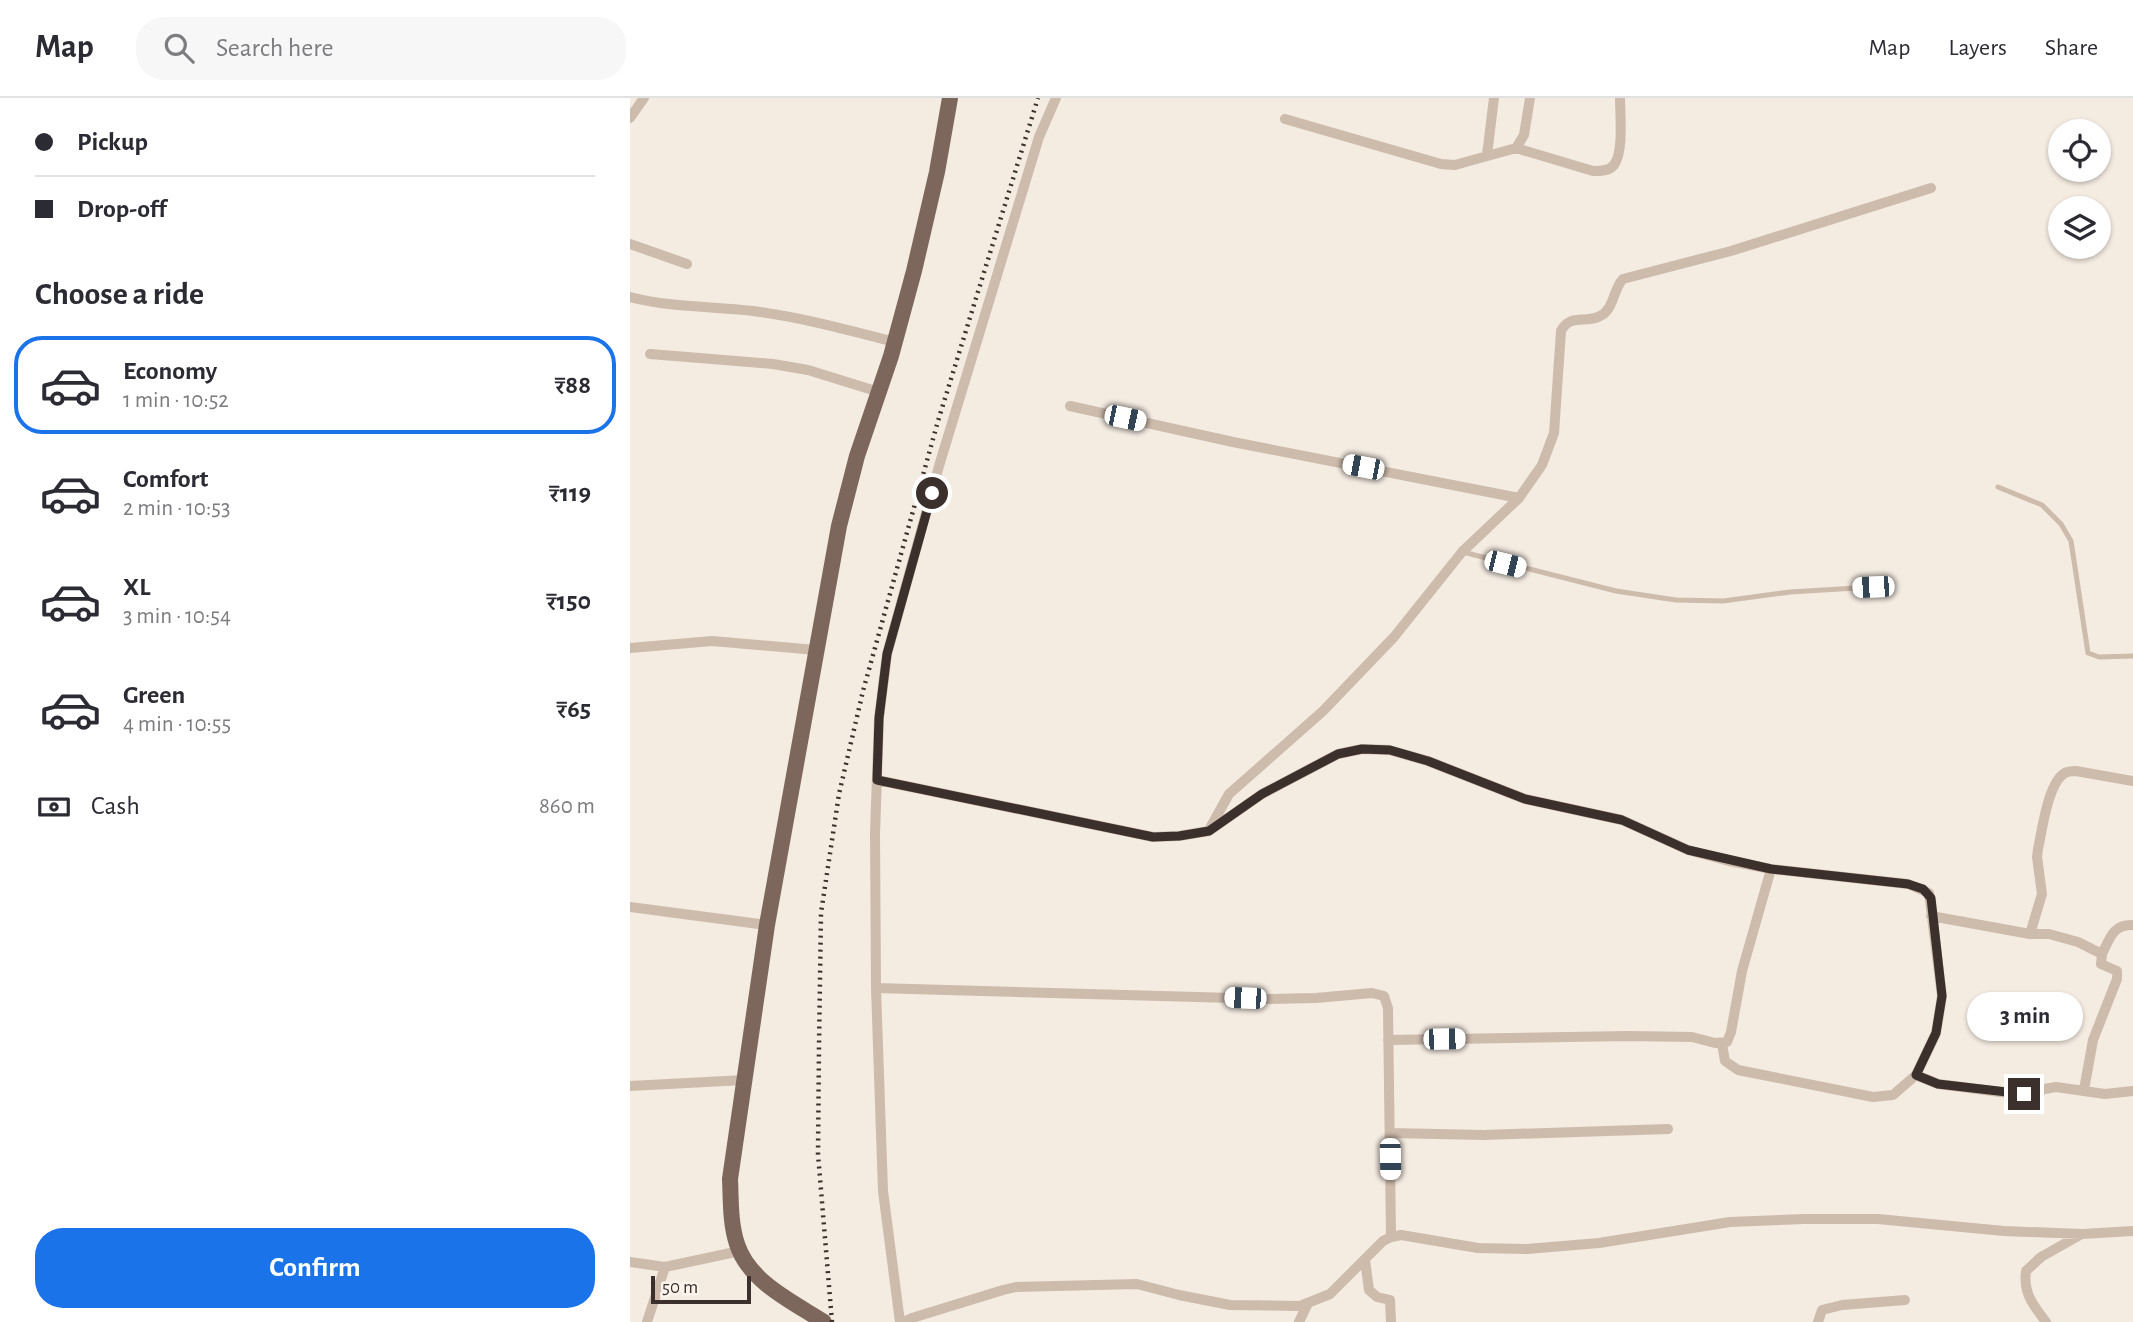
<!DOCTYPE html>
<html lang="en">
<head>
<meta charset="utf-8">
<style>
  body { margin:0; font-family:"Alegreya Sans",sans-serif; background:#f7f7f7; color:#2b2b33; height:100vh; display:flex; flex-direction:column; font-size:26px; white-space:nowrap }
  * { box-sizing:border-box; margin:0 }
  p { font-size:23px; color:#7c7c81 }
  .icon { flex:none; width:38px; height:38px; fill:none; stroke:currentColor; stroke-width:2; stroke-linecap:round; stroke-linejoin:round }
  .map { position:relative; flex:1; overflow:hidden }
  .details { display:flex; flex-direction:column; background:#fff; width:630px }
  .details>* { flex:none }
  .guide { display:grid; align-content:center; height:154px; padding:0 35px; background:#fff }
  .tools { position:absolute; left:1418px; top:21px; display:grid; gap:14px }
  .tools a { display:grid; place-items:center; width:63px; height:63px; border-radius:50%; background:#fff; box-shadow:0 2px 5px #0004; font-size:35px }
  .scale { position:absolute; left:21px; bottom:18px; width:100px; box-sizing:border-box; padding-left:7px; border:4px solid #3b302b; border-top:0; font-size:19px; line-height:24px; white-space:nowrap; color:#3b302b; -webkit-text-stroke:5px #fbf5ee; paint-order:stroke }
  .end { position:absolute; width:32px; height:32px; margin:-16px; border:9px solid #3b302b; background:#fff; box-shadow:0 0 0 4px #fff }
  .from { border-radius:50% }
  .bubble { position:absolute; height:49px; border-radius:24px; background:#fff; box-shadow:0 2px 5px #0004; font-size:23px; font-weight:700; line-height:49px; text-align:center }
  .car { position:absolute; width:21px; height:42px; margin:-21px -10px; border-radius:9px; box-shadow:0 0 5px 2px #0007; background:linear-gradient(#fff 24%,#345 0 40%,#fff 0 76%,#345 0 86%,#fff 0) }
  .guide b { display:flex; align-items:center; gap:24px; height:66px; font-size:26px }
  .guide b+b { border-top:2px solid #e1e1e2 }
  .guide i { width:18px; height:18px; background:#2b2b33 }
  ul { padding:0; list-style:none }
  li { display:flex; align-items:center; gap:21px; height:98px; margin:0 14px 10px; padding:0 21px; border:4px solid transparent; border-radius:28px }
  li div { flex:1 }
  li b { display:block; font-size:26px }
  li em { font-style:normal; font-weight:700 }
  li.on { border-color:#1a73e8 }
  li>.icon { width:63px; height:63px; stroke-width:1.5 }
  h2 { padding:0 35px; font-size:32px; line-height:84px }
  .pay { display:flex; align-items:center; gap:18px; height:77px; padding:0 35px; font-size:26px }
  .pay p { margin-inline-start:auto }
  .cta { display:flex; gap:14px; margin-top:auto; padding:14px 35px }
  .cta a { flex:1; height:80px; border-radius:28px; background:#1a73e8; color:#fff; font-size:28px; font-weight:700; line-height:80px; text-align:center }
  header { display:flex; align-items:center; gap:42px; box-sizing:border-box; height:98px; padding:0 35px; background:#fff; border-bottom:2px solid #e1e1e2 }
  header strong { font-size:33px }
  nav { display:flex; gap:38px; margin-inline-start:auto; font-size:24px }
  .search { width:490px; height:63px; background:#f7f7f7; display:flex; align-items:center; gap:18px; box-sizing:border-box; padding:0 24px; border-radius:28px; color:#7c7c81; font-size:26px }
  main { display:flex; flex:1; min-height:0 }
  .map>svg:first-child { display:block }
</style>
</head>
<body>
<header>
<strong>Map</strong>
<div class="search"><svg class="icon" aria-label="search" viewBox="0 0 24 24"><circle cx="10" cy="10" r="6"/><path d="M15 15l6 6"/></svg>Search here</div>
<nav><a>Map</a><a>Layers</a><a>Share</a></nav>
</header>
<main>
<section class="details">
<div class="guide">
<b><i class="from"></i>Pickup</b>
<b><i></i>Drop-off</b>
</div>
<h2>Choose a ride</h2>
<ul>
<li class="on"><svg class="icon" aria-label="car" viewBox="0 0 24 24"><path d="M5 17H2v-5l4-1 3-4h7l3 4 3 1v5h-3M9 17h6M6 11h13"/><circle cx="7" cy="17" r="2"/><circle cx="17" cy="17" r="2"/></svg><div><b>Economy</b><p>1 min · 10:52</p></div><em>₹88</em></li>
<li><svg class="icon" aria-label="car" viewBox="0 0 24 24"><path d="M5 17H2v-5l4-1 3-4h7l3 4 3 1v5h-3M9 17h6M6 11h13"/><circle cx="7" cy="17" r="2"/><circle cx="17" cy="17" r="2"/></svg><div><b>Comfort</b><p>2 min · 10:53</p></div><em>₹119</em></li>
<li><svg class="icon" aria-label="car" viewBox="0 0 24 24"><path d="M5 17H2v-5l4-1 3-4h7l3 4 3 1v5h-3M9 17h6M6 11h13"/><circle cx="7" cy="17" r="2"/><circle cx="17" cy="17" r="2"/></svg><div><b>XL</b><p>3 min · 10:54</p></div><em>₹150</em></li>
<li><svg class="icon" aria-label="car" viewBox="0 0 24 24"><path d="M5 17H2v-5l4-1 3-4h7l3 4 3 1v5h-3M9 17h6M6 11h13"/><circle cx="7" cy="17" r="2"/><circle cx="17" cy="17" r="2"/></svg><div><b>Green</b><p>4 min · 10:55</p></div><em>₹65</em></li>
</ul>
<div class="pay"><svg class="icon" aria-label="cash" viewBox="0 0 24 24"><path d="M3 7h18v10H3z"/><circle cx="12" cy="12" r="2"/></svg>Cash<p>860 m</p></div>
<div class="cta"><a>Confirm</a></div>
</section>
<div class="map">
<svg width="1503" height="1224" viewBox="0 0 1503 1224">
  <rect width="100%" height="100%" fill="#f4ebe1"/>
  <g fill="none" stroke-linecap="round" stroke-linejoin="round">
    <!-- service -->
    <path stroke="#cdbbac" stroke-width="5" d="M1368,389l44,18 19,19 10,17 17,112 11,4 34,-1
      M833,454l153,39 60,9 47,1 67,-9 83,-5"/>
    <!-- minor -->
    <path stroke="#cdbbac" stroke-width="10" d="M0,20l14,-20
      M655,21l156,45 14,1 61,-17 8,-13 6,-37
      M886,50l77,23c8,0 16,0 21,-6 10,-14 6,-50 6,-67
      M857,57l7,-57
      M0,146l57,20
      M0,199c43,11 80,9 123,14 48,6 95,19 142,31
      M20,256l123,10 35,6 71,22
      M440,308l163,36 286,56
      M0,550l82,-7 104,9
      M247,682l276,57 26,-1 30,-5 53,-37 76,-40 24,-5 27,1 39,11 97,38 97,21 66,30 41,11 42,8 137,15 21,9 13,103 -6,37 -20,42 -23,20 -20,2 -135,-27 -13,-9 -3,-17
      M579,732l20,-36 94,-83 71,-74 68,-85 57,-54 23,-33 12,-32 7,-102c9,-18 24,-7 39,-15 14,-6 13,-27 23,-37l108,-28 200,-63
      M0,809l137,18
      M1301,818l99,18h19l29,8 24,12 -1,10 16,7v8l-24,61 -9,50
      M1400,836l12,-40 -5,-37 1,-8c4,-18 10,-67 27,-76 3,-2 7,-2 11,-2l57,10
      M1472,856c8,-16 11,-30 31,-29
      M246,890l393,11 47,-1 56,-5 12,3 4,12 3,229
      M758,942l240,-4 64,1 23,6 12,-1 4,-10 11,-61 29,-102
      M1286,977l22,9 78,10 40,-7 49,7 28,-3
      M0,988l114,-6
      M760,1035l93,2 185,-6
      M735,1162l4,30 8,7 13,3 1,22
      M0,1164l35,5
      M17,1224l18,-55 75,-16
      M270,1224l-17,-131 -7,-203 -1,-154 4,-116 8,-64 52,-188 100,-329 17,-39
      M273,1224l9,-4 91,-28 13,-3 121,-3 42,11 51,10 70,1 30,-12 53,-53 8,-4 10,-2 77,13 49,1 72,-6 131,-21 74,-3h74l126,12 78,3 51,-3
      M669,1224l9,-19
      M1188,1224l4,-12 20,-5 63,-5
      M1416,1224c-13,-17 -23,-29 -20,-51l15,-14 39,-22"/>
    <!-- primary -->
    <path stroke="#7d675c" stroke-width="16" d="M194,1224c-31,-20 -75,-40 -87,-78 -7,-21 -6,-44 -7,-65l37,-254 72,-399 18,-70 34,-100 23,-85 23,-99 13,-74"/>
    <!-- rail -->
    <path stroke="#3b302b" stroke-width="4.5" stroke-dasharray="2 5" stroke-linecap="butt" d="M202,1224l-14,-168 1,-108 2,-133 18,-119 24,-103 75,-270 100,-323"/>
  </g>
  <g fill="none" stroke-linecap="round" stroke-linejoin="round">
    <!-- route -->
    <path stroke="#3b302b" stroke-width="9" d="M302,395l-45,161 -8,64 -2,62 276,57 26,-1 30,-5 53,-37 76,-40 24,-5 28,1 38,11 97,38 97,21 66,30 83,19 137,15 15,5 8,9 11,98 -6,37 -20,42 22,9 86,10"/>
  </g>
</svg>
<div class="tools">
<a><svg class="icon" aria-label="locate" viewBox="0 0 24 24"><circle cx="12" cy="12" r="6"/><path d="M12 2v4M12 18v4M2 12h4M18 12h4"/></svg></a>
<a><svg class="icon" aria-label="layers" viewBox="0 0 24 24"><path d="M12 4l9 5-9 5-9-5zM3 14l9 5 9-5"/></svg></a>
</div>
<div class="scale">50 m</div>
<i class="end from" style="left:302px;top:395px"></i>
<i class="end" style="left:1394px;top:996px"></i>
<div class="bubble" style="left:1337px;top:894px;width:116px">3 min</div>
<i class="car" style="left:495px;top:320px;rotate:102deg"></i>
<i class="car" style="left:733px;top:369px;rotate:281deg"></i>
<i class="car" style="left:875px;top:466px;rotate:104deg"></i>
<i class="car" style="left:1243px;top:489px;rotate:268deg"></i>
<i class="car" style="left:615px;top:900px;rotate:272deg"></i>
<i class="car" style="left:814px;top:941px;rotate:89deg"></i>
<i class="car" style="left:760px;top:1061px;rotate:179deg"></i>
</div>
</main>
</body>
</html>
